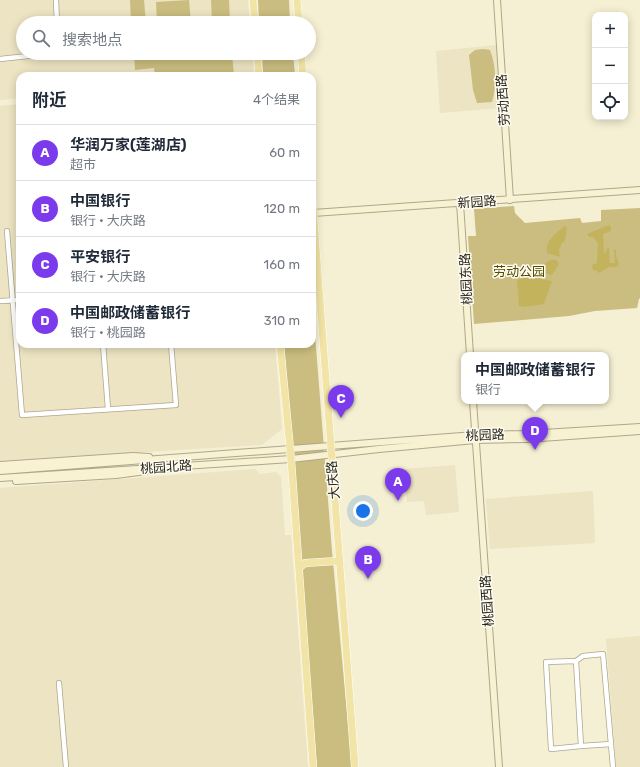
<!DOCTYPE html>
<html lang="zh">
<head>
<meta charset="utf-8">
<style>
	:root { --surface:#fff; --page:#f2f2f3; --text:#1f2937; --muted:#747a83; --line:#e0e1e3; --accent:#7c3aed }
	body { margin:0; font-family:Rubik,"Noto Sans SC",sans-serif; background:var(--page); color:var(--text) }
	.controls { position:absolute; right:12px; top:12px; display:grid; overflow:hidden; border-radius:8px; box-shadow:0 2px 10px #0003 }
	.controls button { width:36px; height:36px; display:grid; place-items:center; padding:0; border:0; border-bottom:1px solid var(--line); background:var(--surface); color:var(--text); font:20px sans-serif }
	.you { position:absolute; left:363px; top:511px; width:14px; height:14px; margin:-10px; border:3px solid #fff; border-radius:50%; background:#1a73e8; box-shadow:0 0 0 6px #1a73e833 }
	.badge { display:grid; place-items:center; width:26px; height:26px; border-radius:50%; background:var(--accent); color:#fff; font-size:13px; font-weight:700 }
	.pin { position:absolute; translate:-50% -33px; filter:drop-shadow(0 1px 2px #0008) }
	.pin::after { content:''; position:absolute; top:21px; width:14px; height:12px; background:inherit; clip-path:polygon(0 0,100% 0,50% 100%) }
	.popup { position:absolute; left:461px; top:352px; width:148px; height:52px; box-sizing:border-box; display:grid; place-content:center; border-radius:8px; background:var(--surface); filter:drop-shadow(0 1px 3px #0005); font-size:13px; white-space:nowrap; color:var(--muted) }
	.popup b { font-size:15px; color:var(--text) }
	.popup::after { content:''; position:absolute; left:50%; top:100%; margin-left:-8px; border:8px solid transparent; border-top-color:var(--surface) }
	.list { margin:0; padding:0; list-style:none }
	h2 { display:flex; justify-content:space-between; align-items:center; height:52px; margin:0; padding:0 16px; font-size:17px }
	h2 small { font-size:13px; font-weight:400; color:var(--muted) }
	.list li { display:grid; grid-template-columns:26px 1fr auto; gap:12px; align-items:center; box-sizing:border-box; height:56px; padding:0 16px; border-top:1px solid var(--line) }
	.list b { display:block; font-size:15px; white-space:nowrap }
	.list p { margin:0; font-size:13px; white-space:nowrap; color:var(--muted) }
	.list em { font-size:13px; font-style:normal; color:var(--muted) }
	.icon { flex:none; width:22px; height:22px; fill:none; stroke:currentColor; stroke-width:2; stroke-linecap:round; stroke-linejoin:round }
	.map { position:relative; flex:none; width:640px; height:767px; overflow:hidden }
	.search { position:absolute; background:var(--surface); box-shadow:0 2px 10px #0003; left:16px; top:16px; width:300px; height:44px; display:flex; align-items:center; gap:10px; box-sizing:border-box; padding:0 14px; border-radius:22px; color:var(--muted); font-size:15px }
	.panel { position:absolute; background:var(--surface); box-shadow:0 2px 10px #0003; left:16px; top:72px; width:300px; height:276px; border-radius:12px }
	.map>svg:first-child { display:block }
	.built { fill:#ece4c2 }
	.green { fill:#cabd7f }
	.water { fill:#c4b35d }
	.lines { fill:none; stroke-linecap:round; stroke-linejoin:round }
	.street-casing { stroke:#ada78d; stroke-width:6 }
	.secondary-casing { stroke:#ada78d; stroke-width:8 }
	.primary-casing { stroke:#fff; stroke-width:8 }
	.street { stroke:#fff; stroke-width:4.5 }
	.secondary { stroke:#f8f2d2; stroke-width:6 }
	.primary { stroke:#f1e4a6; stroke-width:7 }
	.labels { text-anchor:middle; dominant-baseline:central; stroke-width:3; stroke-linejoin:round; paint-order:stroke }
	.street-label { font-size:13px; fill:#28261c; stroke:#fefcf1 }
	.park-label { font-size:13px; fill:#564a02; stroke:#fefcf1 }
</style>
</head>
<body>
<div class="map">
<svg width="640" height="767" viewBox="0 0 640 767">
	<rect width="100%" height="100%" fill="#f5efd3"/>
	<path class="built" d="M0,0H248L250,23H23V53H252L254,73L252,76H20V98L0,100Z
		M497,45L501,108L440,113L436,51Z
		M20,104V344H275L282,429L262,445L0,461V106Z
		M455,465L459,512L426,515L424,501L407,502L404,469Z
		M255,469L260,474L276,472L281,477L285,535H291L308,767H0V488Z
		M593,491L595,543L490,549L486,499Z
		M640,636V767H616L606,639Z"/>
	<path class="green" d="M130,0H144L146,23H131Z
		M189,0L191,23H157L156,2Z
		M211,0H229L230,23H212Z
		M258,0H289L290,23H259Z
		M483,49L490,50C496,65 497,86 492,102L477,103L473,90L469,55L475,50Z
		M134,53H232L234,76H155L154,68L135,70Z
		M262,53H293L295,76H263Z
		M514,206L515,213L525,223L580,218L582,223L601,221V210L640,208V298L639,299L637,308L595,311L569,316L474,324L468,236H476L474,209Z
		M312,296L332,551L352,767H317L284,344H312Z"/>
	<path class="water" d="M609,225L611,227V231L603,234L604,253H606L607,248H609L610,263H615L614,249L616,250V256L619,264L616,267H609L599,273L596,270H593L592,265L597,263L598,243L593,237H589L587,234Z
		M564,226L567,227L565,241L562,243L559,250L560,257L547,253C545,240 556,234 564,226Z
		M550,260H556L559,264L552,275L540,272L543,265Z
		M529,277L552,281L544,304L524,307L519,306L517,280Z"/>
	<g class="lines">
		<g class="street-casing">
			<path id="street" d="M56,0L57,23
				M0,59L56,53
				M7,231L22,415L176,405L171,344
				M0,301L20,300
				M103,344L108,409
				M576,661L581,746L551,749L546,662L576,661L583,656L603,654L613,767
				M59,683L66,767
				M581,746L611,744"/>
		</g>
		<g class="secondary-casing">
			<path id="secondary" d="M497,0L510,200
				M460,203L470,355
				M313,213L640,190
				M473,401L499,767
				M0,465L133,456L149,457
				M0,471L475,435L527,434L640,427
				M0,478L291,459L379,449L475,440L527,439L640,431
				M16,481L116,475L146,471"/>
		</g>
		<g class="primary-casing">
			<path id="primary" d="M253,0L255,23
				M297,0L299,23
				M257,53L259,76
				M301,53L303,76
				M312,194L355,767
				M280,344L291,459L313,767
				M299,568L305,563L337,561L340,564"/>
		</g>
		<use href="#street" class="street"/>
		<use href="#secondary" class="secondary"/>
		<use href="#primary" class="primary"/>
	</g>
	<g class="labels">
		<g class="street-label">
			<text transform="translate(503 100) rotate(-94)">劳动西路</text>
			<text transform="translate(477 202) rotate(-4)">新园路</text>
			<text transform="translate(466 279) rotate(-93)">桃园东路</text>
			<text transform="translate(485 435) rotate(-2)">桃园路</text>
			<text transform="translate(166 467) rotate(-4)">桃园北路</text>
			<text transform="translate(333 480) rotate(-95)">大庆路</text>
			<text transform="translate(487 601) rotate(-94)">桃园西路</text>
		</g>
		<g class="park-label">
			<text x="519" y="271">劳动公园</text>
		</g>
	</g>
</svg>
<div class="controls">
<button>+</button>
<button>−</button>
<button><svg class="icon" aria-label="locate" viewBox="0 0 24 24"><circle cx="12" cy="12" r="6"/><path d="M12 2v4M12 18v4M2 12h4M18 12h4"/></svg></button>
</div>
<div class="you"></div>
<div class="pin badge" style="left:398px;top:501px">A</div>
<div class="pin badge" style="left:368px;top:579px">B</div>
<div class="pin badge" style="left:341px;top:418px">C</div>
<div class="pin badge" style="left:535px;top:450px">D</div>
<div class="popup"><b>中国邮政储蓄银行</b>银行</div>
<div class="search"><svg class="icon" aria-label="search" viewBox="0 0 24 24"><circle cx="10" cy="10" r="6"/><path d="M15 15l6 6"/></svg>搜索地点</div>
<section class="panel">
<h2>附近<small>4个结果</small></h2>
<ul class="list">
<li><span class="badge">A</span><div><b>华润万家(莲湖店)</b><p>超市</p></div><em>60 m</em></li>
<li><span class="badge">B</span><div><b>中国银行</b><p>银行 · 大庆路</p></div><em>120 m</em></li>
<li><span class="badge">C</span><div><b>平安银行</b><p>银行 · 大庆路</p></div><em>160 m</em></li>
<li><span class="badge">D</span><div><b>中国邮政储蓄银行</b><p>银行 · 桃园路</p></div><em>310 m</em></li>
</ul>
</section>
</div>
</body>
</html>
